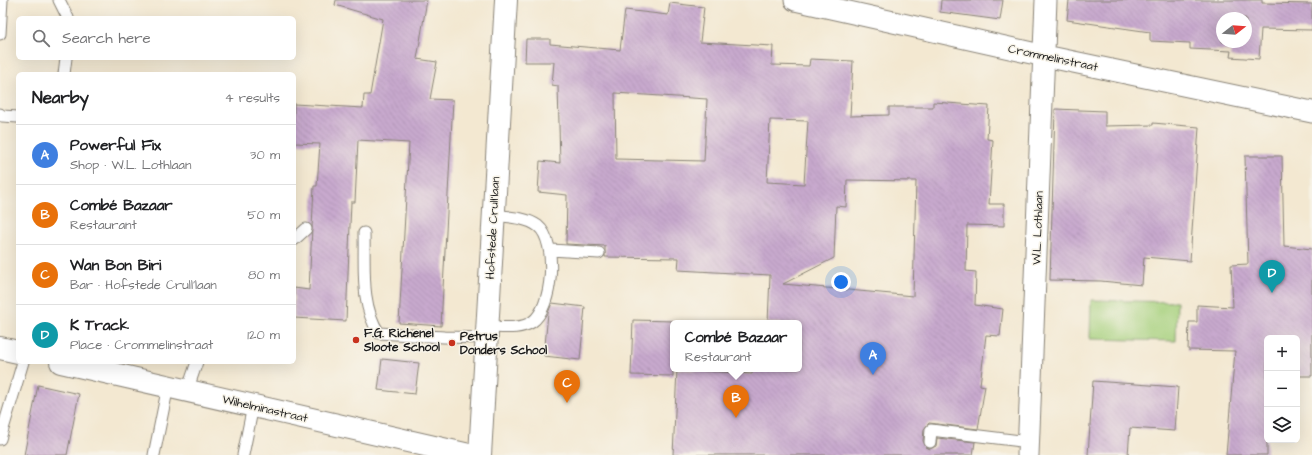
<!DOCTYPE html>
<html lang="en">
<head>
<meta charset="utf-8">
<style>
	:root { --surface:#fff; --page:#f6f6f6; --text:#202124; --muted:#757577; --line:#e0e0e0; --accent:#111827 }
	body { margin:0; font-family:"Architects Daughter",sans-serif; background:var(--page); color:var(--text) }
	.controls { position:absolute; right:12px; bottom:12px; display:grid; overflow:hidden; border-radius:6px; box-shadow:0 4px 16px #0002 }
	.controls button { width:36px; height:36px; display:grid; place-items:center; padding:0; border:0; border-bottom:1px solid var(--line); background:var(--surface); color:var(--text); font:20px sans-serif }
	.compass { position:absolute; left:1216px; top:12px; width:36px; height:36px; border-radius:50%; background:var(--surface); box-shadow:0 4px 16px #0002; rotate:73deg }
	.you { position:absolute; left:841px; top:282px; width:14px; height:14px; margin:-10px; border:3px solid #fff; border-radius:50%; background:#1a73e8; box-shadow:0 0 0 6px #1a73e833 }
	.badge { display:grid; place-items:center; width:26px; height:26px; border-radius:50%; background:var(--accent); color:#fff; font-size:13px; font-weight:700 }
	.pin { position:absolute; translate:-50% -33px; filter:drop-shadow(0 1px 2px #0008) }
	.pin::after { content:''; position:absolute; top:21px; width:14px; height:12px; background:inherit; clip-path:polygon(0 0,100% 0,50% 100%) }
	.popup { position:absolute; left:670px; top:320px; width:132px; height:52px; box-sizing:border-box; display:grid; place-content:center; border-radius:6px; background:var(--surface); filter:drop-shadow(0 1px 3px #0005); font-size:13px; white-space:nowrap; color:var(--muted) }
	.popup b { font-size:15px; color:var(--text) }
	.popup::after { content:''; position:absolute; left:50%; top:100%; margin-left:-8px; border:8px solid transparent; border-top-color:var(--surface) }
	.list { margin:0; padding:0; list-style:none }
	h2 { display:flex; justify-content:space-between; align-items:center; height:52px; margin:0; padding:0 16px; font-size:17px }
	h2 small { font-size:13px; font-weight:400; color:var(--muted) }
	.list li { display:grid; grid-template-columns:26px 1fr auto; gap:12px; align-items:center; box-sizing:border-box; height:60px; padding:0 16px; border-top:1px solid var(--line) }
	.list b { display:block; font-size:15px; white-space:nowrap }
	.list p { margin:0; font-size:13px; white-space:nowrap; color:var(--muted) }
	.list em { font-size:13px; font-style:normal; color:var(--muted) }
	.icon { flex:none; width:22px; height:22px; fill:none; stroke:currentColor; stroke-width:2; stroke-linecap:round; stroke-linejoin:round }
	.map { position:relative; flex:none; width:1312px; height:455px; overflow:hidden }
	.search { position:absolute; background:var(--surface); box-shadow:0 4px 16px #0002; left:16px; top:16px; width:280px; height:44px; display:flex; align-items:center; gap:10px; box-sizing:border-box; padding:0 14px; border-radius:6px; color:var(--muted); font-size:15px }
	.panel { position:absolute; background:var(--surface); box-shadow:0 4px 16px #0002; left:16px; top:72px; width:280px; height:292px; border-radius:6px }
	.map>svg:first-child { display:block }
	.grass { fill:#a5d07c; stroke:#60764c }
	.building { fill:url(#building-back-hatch); fill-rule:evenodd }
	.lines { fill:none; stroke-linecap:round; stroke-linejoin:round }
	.service-casing { stroke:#888276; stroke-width:13 }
	.minor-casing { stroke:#888276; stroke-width:23 }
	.tertiary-casing { stroke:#888276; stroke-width:24 }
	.service { stroke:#fff; stroke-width:11 }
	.minor { stroke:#fff; stroke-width:21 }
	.tertiary { stroke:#fff; stroke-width:22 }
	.poi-dot { fill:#c8321e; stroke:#f7f3e8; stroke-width:1.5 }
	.labels { text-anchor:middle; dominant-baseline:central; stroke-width:3; stroke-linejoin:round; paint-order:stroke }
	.street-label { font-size:12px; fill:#1c1c1c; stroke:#f7f3e8 }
	.poi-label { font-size:12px; font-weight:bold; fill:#1c1c1c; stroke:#f7f3e8; text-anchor:start }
</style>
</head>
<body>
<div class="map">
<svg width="1312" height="455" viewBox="0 0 1312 455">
	<defs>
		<pattern id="building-back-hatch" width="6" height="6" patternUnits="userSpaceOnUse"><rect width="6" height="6" fill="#c8a9ce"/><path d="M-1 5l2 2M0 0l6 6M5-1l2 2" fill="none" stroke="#ab91b0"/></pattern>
	</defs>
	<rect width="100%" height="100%" fill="#f7f3e8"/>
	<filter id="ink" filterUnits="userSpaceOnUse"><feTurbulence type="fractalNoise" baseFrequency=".025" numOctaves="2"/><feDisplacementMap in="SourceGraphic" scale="8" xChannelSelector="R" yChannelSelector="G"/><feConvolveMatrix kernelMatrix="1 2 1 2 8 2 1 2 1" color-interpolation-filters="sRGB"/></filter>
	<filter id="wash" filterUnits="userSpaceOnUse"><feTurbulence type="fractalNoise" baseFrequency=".012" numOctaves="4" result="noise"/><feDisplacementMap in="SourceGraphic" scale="16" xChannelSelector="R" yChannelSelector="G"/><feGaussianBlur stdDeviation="0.9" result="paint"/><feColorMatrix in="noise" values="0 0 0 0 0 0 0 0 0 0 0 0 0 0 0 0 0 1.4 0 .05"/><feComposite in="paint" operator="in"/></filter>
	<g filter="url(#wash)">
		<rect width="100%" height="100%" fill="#f3e8d1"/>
		<path class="grass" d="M1091,300L1177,302L1176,341L1090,339Z"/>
		<g id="blocks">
			<path class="building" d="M336,0H427L417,59L437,62L430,99L453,100L441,326L399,323L409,143L358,140L355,202H351L346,321L294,318V288L309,290L314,186H317L320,144L294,143V104L363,108L364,95H370L383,19L335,5Z
				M941,0H1003L1000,20L940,12Z
				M1069,0H1262V3L1312,4V30L1261,29L1259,59L1230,57L1231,51L1190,49V43L1150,41V32L1067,20ZM1222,18H1246V42H1222Z
				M670,3L704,7L700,42L773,46L772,65L809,66L810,59L853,61L850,116L889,115V107H933V102L989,106L987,139L993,140L989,204H1004V226L967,225L966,271L976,272L975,305L1003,309L1000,336L986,335L980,385L985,386L978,429L929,423L924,429L923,441L926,447L930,449L936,446L937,438L975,442L973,455H673L677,369L752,374L753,369H799V323H768L770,275L678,270L679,258L605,257V246L566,244L567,195L538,192L540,161L560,163L558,86L552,85L554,62H525L526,39H550V44L620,50L625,10L668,15ZM615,93L707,99L704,161L616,159ZM770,120L808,121L804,184L767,182ZM847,180L916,181L913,296L783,284L834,258L836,206L846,207Z
				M1055,109L1105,111V126L1153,125V123L1199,127L1190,261L1144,257L1142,285L1101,281L1050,280Z
				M1245,156H1282L1284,246L1312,249V376H1297V338H1267V455H1226L1235,351L1188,350L1189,322H1197V305L1233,307L1231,265L1248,264Z
				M552,303L585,307L580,360L544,356L548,313Z
				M633,320L673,321V376L631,375Z
				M382,359L419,363L415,394L378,390Z
				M1093,381L1178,387L1175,431L1130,428L1128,455H1088Z
				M38,385L79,394L67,455H24Z"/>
		</g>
	</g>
	<g filter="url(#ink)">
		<use href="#blocks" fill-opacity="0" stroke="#888276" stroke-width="1"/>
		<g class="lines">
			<g class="service-casing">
				<path id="service" d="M59,0L68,18
					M0,34L2,0
					M64,74L66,58
					M0,114L2,116L18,117
					M364,233C365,266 360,305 379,333L444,337L487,338
					M294,240L306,229
					M551,250L599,253
					M487,327C502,327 520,330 532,322C553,308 558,242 538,226C526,217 507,217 493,215
					M187,391L197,362
					M0,439L23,362
					M930,442L931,430L1029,442
					M154,455L168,386
					M243,455L253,406"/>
			</g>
			<g class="minor-casing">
				<path id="minor" d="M795,0L1045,56L1312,112
					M1028,455L1046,0"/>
			</g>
			<g class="tertiary-casing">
				<path id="tertiary" d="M0,348L18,352
					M61,362L469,455
					M480,455L506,0"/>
			</g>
			<use href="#service" class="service"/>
			<use href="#minor" class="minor"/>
			<use href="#tertiary" class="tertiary"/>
		</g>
	</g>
	<g class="poi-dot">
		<circle cx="356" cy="340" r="4"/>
		<circle cx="452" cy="343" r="4"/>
	</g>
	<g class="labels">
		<g class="street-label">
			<text transform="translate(1053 58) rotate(12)">Crommelinstraat</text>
			<text transform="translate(493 228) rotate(-87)">Hofstede Crull'laan</text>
			<text transform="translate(1038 228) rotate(-88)">W.L. Lothlaan</text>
			<text transform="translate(265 409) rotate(13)">Wilhelminastraat</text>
		</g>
		<g class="poi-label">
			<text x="364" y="333">F.G. Richenel<tspan x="364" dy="14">Sloote School</tspan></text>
			<text x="460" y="336">Petrus<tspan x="460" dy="14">Donders School</tspan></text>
		</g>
	</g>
</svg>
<div class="controls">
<button>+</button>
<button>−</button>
<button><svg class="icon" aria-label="layers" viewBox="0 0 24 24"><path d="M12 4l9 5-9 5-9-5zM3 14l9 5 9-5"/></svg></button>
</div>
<svg class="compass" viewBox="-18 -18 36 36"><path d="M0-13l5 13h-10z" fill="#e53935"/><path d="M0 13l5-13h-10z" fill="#757577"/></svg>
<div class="you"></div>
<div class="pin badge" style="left:873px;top:375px;background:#3f7fe0">A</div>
<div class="pin badge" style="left:736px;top:418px;background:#e8710a">B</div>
<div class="popup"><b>Combé Bazaar</b>Restaurant</div>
<div class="pin badge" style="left:567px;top:403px;background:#e8710a">C</div>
<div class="pin badge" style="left:1272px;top:293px;background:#0f9aa8">D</div>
<div class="search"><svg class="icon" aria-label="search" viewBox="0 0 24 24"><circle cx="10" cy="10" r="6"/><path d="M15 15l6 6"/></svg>Search here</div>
<section class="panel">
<h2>Nearby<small>4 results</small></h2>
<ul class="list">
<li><span class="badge" style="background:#3f7fe0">A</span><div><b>Powerful Fix</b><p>Shop · W.L. Lothlaan</p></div><em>30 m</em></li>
<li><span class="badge" style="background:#e8710a">B</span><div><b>Combé Bazaar</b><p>Restaurant</p></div><em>50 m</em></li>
<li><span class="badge" style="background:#e8710a">C</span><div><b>Wan Bon Biri</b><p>Bar · Hofstede Crull'laan</p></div><em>80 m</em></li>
<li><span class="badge" style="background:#0f9aa8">D</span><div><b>K Track</b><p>Place · Crommelinstraat</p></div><em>120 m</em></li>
</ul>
</section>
</div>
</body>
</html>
